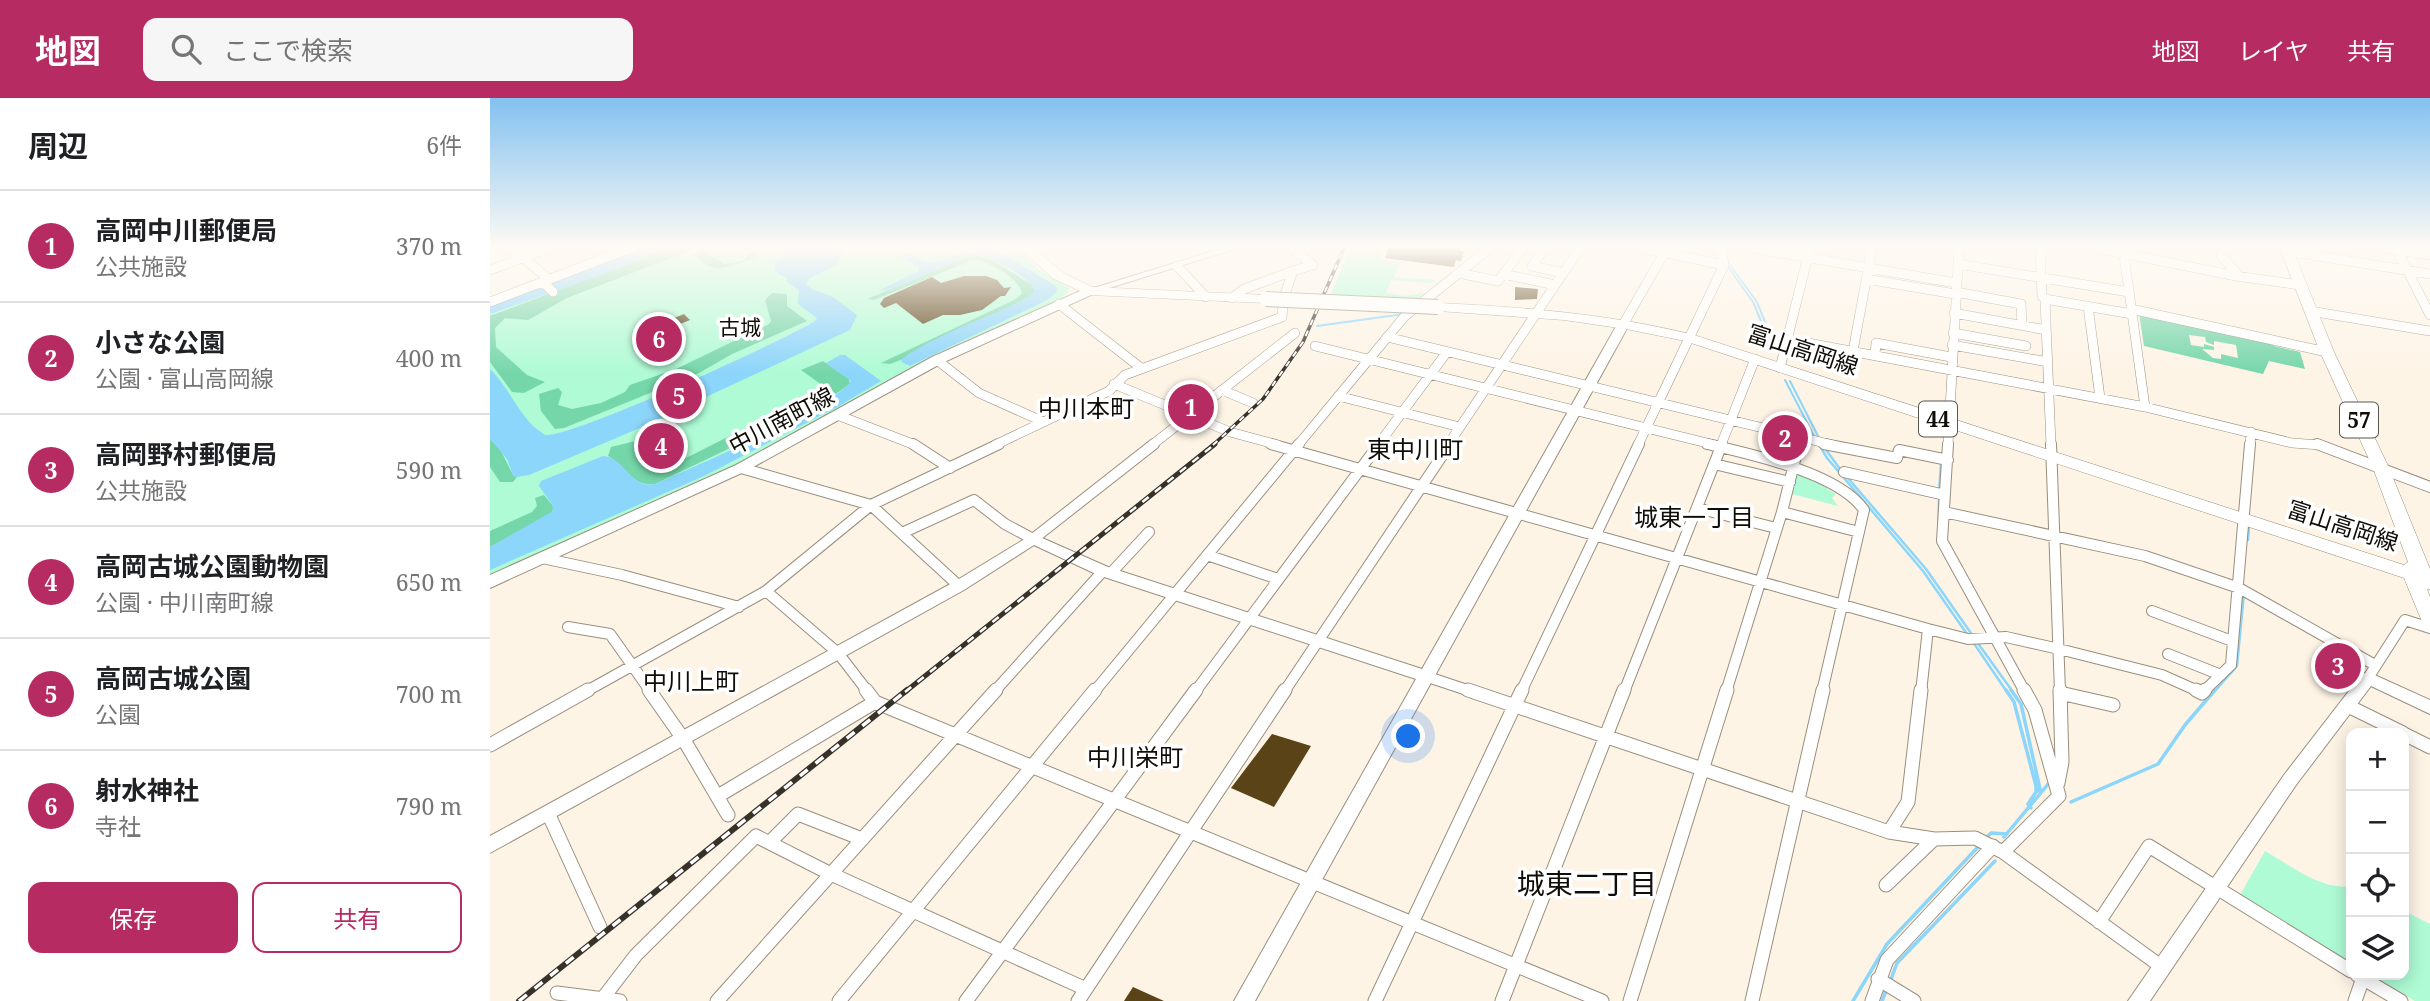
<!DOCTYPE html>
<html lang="ja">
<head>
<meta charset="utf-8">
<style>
	:root { --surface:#fff; --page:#f6f6f6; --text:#202124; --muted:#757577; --line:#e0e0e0; --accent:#b72b63 }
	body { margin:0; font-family:"Noto Serif","Noto Sans JP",serif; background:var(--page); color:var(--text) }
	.controls { position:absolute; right:21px; bottom:21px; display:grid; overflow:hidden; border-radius:14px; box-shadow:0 4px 18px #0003 }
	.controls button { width:63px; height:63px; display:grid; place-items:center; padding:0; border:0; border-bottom:2px solid var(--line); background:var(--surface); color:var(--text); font:35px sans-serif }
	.you { position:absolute; left:919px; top:639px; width:24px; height:24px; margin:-18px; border:5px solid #fff; border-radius:50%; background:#1a73e8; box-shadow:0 0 0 10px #1a73e833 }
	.badge { display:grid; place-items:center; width:46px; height:46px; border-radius:50%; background:var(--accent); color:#fff; font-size:23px; font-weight:700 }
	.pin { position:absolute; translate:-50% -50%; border:4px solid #fff; box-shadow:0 2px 7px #0006 }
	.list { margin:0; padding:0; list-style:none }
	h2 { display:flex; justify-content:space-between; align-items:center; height:91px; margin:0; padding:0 28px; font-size:30px }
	h2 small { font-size:23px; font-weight:400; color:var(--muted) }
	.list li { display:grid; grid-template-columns:46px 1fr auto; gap:21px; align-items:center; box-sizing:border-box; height:112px; padding:0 28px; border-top:2px solid var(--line) }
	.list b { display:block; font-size:26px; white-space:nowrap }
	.list p { margin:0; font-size:23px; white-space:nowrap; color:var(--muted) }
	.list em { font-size:23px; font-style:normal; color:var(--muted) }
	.actions { display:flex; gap:14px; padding:21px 28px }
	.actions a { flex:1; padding:16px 0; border:2px solid var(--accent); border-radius:14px; text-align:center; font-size:24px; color:var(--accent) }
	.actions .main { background:var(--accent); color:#fff }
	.icon { flex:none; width:38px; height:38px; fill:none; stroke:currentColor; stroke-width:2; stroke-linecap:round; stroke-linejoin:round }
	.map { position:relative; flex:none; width:1940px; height:903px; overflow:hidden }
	header { display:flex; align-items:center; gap:42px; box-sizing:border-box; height:98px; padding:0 35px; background:var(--accent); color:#fff }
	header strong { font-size:33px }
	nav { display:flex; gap:38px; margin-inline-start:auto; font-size:24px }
	.search { width:490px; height:63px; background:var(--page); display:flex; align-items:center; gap:18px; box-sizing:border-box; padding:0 24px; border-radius:14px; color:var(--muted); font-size:26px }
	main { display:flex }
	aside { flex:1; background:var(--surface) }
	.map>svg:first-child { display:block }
	.green { fill:#aefbd5 }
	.forest { fill:#75d6aa; fill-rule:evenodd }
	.water { fill:#8cd5fb }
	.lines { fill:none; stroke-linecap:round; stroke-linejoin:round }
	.stream-far2 { stroke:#8cd5fb; stroke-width:2 }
	.stream-far1 { stroke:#8cd5fb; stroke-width:2.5 }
	.stream { stroke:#8cd5fb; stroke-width:3.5 }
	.building { fill:#5a4317 }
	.minor-far2-casing { stroke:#998f7e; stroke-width:10 }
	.minor-far1-casing { stroke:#998f7e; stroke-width:12 }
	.minor-casing { stroke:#998f7e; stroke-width:15 }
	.tertiary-casing { stroke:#998f7e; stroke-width:2 }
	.secondary-casing { stroke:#998f7e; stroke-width:2 }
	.primary-casing { stroke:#998f7e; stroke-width:1 }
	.minor-far2 { stroke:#fff; stroke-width:9 }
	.minor-far1 { stroke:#fff; stroke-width:10 }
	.minor { stroke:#fff; stroke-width:13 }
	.tertiary { fill:#fff; fill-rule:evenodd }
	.secondary { fill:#fff; fill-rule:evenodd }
	.primary { fill:#fff; fill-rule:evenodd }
	.rail-far2-casing { stroke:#36322a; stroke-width:3.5 }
	.rail-far1-casing { stroke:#36322a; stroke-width:5 }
	.rail-casing { stroke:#36322a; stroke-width:6 }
	.rail-far2 { stroke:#fff; stroke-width:2; stroke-dasharray:6; stroke-linecap:butt }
	.rail-far1 { stroke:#fff; stroke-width:2.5; stroke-dasharray:8; stroke-linecap:butt }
	.rail { stroke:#fff; stroke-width:3.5; stroke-dasharray:10; stroke-linecap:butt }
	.primary-bridge-casing { stroke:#998f7e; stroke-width:16; stroke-linecap:butt }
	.primary-bridge { stroke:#fff; stroke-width:14 }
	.labels { text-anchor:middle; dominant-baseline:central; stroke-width:7; stroke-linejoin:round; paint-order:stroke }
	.far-neighbourhood-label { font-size:21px; fill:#100c06; stroke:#fff }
	.shield { fill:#fff; stroke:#585551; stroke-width:2 }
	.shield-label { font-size:21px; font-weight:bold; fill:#100c06 }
	.street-label { font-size:23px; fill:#100c06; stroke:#fff }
	.neighbourhood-label { font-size:24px; fill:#100c06; stroke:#fff }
	.near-neighbourhood-label { font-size:28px; fill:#100c06; stroke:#fff }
</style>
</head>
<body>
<header>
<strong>地図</strong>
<div class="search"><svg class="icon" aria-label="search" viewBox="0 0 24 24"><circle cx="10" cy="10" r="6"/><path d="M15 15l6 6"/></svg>ここで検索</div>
<nav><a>地図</a><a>レイヤ</a><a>共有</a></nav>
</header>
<main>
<aside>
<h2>周辺<small>6件</small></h2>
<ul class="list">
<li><span class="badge">1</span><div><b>高岡中川郵便局</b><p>公共施設</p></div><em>370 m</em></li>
<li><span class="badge">2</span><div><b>小さな公園</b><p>公園 · 富山高岡線</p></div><em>400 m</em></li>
<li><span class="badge">3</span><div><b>高岡野村郵便局</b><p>公共施設</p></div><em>590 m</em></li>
<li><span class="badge">4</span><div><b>高岡古城公園動物園</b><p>公園 · 中川南町線</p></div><em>650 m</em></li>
<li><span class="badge">5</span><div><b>高岡古城公園</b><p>公園</p></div><em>700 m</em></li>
<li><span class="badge">6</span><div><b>射水神社</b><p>寺社</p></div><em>790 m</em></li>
</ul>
<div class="actions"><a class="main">保存</a><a>共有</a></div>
</aside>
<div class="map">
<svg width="1940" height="903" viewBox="0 0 1940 903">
	<rect width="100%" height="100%" fill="#fdf4e6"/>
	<path class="green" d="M145,150H528L548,171L579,190L578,195L569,201L449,258L249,366L0,479V205Z
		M860,150H894L889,162L910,164L904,179L946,182L942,185L901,182L896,195L915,198L934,195L926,202L840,199Z
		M1308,369L1339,382L1337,391L1346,396L1342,400L1348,408L1302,396Z
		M1775,753C1800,767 1832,793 1861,788V865L1750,797Z
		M1914,813L1940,826V903H1925L1881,877H1914Z"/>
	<path class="forest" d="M180,150H207L77,200L38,222L15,220L5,230L6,249L37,277L55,284L34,295L22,294L0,264V218Z
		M213,150H221L217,156L235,166L253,163L263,154L259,150L268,154C264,161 258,163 250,165C227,172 224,174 204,157Z
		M484,156L504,163L542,187L545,193L543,197L411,262L400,266L391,265L524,202L532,196C531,181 497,162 483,162L384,202L377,201Z
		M282,195L297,196V208L317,223L242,256L209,275L74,330L65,331L51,313L49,296L68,290L72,294L68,307L82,311L111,305L135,294L140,287L186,271L279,226L281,223L275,202Z
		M1649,215L1783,243L1784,248L1810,254L1815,271L1779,263L1773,276L1654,248ZM1699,237L1715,239L1716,244L1724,247V243L1746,247L1748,260L1731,256V261L1723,260L1712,251L1724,252V249L1714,246V249L1701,247Z
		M333,263L359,281L360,286L330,307L165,386C143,389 135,368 118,358L121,349L150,342L176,367L184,366L325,295L332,287L311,272Z
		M0,341L10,351L23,377L27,379L23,384H10L0,369Z
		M54,397L64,409L61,416L0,449V433L42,414L47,408L45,400Z"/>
	<path class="water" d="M145,150H177L128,171L0,216V205Z
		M294,150H354L347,167L320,180L316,186L322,191L343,199L367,217L360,232L145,332L39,377L27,379L23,377L17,361L0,341V271C22,293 30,322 55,337C79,341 295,242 325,223L327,220L308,206L309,192L297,184V179L290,177L285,171V165L295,155Z
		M480,150H503L566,188L567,194L557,202L420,268L411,264C419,248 514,212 536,201L544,194V189C530,175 504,159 484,156L401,191L388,193L429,173V169L411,159L413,156C423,154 426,160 435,163C449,167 467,156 480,150Z
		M350,257H355L391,283L349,308L214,378L0,472V449L63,413L62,406L49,388L51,383L113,358C135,359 140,391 165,386C197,372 349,306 361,283L336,265Z"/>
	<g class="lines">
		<path class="stream-far2" d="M1237,163L1267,204L1286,251
			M1236,166L1263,204L1283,252
			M929,202L965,173
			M827,228L914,216
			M1295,282L1325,340
			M1300,283L1329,340"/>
		<path class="stream-far1" d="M1330,348L1337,360L1433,473L1477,536
			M1334,349L1350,371
			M1357,379L1436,471L1483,538
			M1449,394L1451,365
			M1758,442L1759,430
			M1448,445L1449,400
			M1483,544L1517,594
			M1487,544L1523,594
			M1724,594L1747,568L1754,495"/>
		<path class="stream" d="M1516,592L1524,604L1546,688V694L1538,706L1541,710
			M1521,592L1531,606L1550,691L1546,694
			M1581,704L1668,666L1695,627L1725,592
			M1514,739L1559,685
			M1495,741L1501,735L1517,736
			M1400,884L1407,865L1505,763
			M1363,903L1397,846L1488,749
			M1392,903L1396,893"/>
	</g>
	<path class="building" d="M899,150H971L970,153H974L971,163L966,162L964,169L895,160Z
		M474,178H496L507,182L514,190L521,189L515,198H511L492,212L470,217H453L433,226L406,205L394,210L390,206L394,200L442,179L451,185Z
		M1025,189L1048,191L1047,201L1025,202Z
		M194,216L200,222L166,236L159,230Z
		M782,636L821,648L784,709L741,690Z
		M643,889L674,903H634Z"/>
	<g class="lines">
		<g class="minor-far2-casing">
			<path id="minor-far2" d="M21,150L59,181
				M1055,150L1042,168L1073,175
				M1152,150L1234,167
				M1263,150L1466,185
				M1550,150L1552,198L1555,201
				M1606,150L1746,178L1810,187
				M1633,150L1655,309
				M1894,150L1940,157
				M1906,150L1940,217
				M1797,153L1940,176
				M1731,157L1750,179
				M1468,166L1639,194
				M687,168L716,199
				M0,172L59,150
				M968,175L1008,183L1033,150
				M1013,176L1065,187
				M1376,181L1465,196
				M53,184L63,194
				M1466,194L1531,206L1532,227
				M795,196L803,173L823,167L802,150
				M742,200L754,191L803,173
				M0,204L141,150
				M569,206L651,270
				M1598,208L1610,300
				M1641,211L1837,254
				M1820,213L1940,233
				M1464,215L1556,232
				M1134,225L1177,150
				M1463,235L1536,248
				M897,239L1343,347
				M1297,241L1655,309L1802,345L1831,347
				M1462,247L1558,264
				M825,248L1225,347
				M1363,253L1382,150
				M1385,257L1386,245L1461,259
				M447,262L489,295L554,324
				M1290,270L1320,150
				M624,286L740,334L788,347
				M732,292L763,305
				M848,298L970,329
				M350,318L425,347
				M505,347L619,293L635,277L792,219L793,208
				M662,347L805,235
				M808,347L914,219L1000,150
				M888,347L957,254
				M958,347L1090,150
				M1148,347L1234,167L1232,155L1226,150
				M1231,347L1265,261
				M1308,347L1310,341
				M1458,347L1469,150
				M1561,347L1555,201L1642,216
				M1760,347L1761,334"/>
		</g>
		<g class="minor-far1-casing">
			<path id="minor-far1" d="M423,346L460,370
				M781,346L1438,531L1478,541L1516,539L1569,551L1672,577L1710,594
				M1217,346C1260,356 1349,375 1374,412L1332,594
				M1334,346L1407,360L1409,352L1458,362
				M1458,346L1452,443L1535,594
				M1561,346L1570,594
				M1827,346L1940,389
				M1224,366L1300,384
				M251,370L381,407L469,488
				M1354,374L1455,397
				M1207,410L1286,430
				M1292,414L1369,434
				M1454,414L1655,458L1749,490L1885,567
				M412,435L484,402L515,426L543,441L664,346
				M717,457L788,481
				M52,460L132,477L249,509
				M621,475L659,434
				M276,493L348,555L378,594
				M1662,513L1742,543
				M78,529L120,536L161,594
				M1678,556L1731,577
				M935,578L983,594
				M1878,580L1915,522L1940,530
				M95,594L276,493L381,407L509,346
				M504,594L613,473
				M604,594L809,346
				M705,594L889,346
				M794,594L960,346
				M1031,594L1149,346
				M1134,594L1232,346
				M1236,594L1292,414L1309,346
				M1431,594L1438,531
				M1713,594L1741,567L1760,346"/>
		</g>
		<g class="minor-casing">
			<path id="minor" d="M159,592L194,642L238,717
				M376,592L385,604L1112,903
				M978,592L1399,734L1444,741L1485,740L1513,754L1672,869
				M1706,592L1712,595L1715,592
				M1570,595L1623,607
				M1858,608L1913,635
				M1914,636L1940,649
				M0,647L98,592
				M1568,685L1572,664L1570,592
				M228,698L385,604
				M58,715L110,829
				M1399,734L1418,704L1431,592
				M280,744L308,716L372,741
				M1513,754L1569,698L1545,612L1534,592
				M1396,787L1444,741
				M1609,824L1659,748L1861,873
				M1867,877L1911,903
				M1388,881L1424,903
				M67,895L130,903
				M113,900L146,857L266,738L341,776L596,891
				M227,903L506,592
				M349,903L605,592
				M476,903L706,592
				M588,903L795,592
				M885,903L1032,592
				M1012,903L1134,592
				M1140,903L1237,592
				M1262,903L1333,592
				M1382,903L1397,862L1503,748
				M1865,903L1873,880"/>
		</g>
		<g class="tertiary-casing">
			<path id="tertiary" d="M733,150H748L603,195L599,196L594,193Z
				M1134,222L1140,225L765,903H744L926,581L608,477L544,447L474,492L0,755V738L464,484L543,436L618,469L932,571L1128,225Z
				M1878,574L1940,602V616L1881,588L1806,687L1660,903H1638L1794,677L1872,576Z"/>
		</g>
		<g class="secondary-casing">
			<path id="secondary" d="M599,189L605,193L603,196L452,265L256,373L0,490V477L246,367L442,259Z"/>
		</g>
		<g class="primary-casing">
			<path id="primary" d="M529,150H543L574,175L602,189L776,197L783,201L776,205L599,197L564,181Z
				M1790,150H1802L1844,254L1899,370L1940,471V491H1937L1940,499V528L1933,526L1931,521L1914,480L1195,243L1136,231L1074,222L948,213L941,209L948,205C1034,209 1120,216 1204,237L1914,467L1918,464L1883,370L1830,254Z"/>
		</g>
		<use href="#minor-far2" class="minor-far2"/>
		<use href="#minor-far1" class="minor-far1"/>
		<use href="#minor" class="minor"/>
		<use href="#tertiary" class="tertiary"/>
		<use href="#secondary" class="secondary"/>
		<use href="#primary" class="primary"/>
		<g class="rail-far2-casing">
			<path id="rail-far2" d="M723,347L773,301L813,244L854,150"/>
		</g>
		<g class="rail-far1-casing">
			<path id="rail-far1" d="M415,594L725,346"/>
		</g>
		<g class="rail-casing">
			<path id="rail" d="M29,903L417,592"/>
		</g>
		<use href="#rail-far2" class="rail-far2"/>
		<use href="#rail-far1" class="rail-far1"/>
		<use href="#rail" class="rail"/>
		<g class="primary-bridge-casing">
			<path id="primary-bridge" d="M776,201L948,209"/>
		</g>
		<use href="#primary-bridge" class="primary-bridge"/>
	</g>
	<linearGradient id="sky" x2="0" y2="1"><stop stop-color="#83c1f0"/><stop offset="0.54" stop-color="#fefaf4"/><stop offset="1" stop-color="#fefaf4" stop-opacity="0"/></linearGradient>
	<rect width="1940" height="276" fill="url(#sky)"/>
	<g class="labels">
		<g class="far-neighbourhood-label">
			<text x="250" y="229">古城</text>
		</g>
		<g class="shield">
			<rect x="1429" y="303.5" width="38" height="35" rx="5"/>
			<rect x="1850" y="304.5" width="38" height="35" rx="5"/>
		</g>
		<g class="shield-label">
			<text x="1448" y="321">44</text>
			<text x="1869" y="322">57</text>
		</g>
		<g class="street-label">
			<text transform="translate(1313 251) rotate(18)">富山高岡線</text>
			<text transform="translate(291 322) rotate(-28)">中川南町線</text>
			<text transform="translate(1853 427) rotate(18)">富山高岡線</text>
		</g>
		<g class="neighbourhood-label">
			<text x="596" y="309">中川本町</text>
			<text x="925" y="350">東中川町</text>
			<text x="1204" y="418">城東一丁目</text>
			<text x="201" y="582">中川上町</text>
			<text x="645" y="658">中川栄町</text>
		</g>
		<g class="near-neighbourhood-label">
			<text x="1097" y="785">城東二丁目</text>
		</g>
	</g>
</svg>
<div class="controls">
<button>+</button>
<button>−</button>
<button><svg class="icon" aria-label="locate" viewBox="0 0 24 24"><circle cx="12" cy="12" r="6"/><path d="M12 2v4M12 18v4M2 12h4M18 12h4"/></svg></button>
<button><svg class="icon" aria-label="layers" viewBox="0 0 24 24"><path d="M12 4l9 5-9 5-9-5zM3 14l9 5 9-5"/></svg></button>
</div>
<div class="you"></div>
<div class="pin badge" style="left:701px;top:309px">1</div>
<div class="pin badge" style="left:1295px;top:340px">2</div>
<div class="pin badge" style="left:1848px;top:568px">3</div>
<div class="pin badge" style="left:171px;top:348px">4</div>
<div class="pin badge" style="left:189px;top:298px">5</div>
<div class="pin badge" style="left:169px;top:241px">6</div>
</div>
</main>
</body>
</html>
